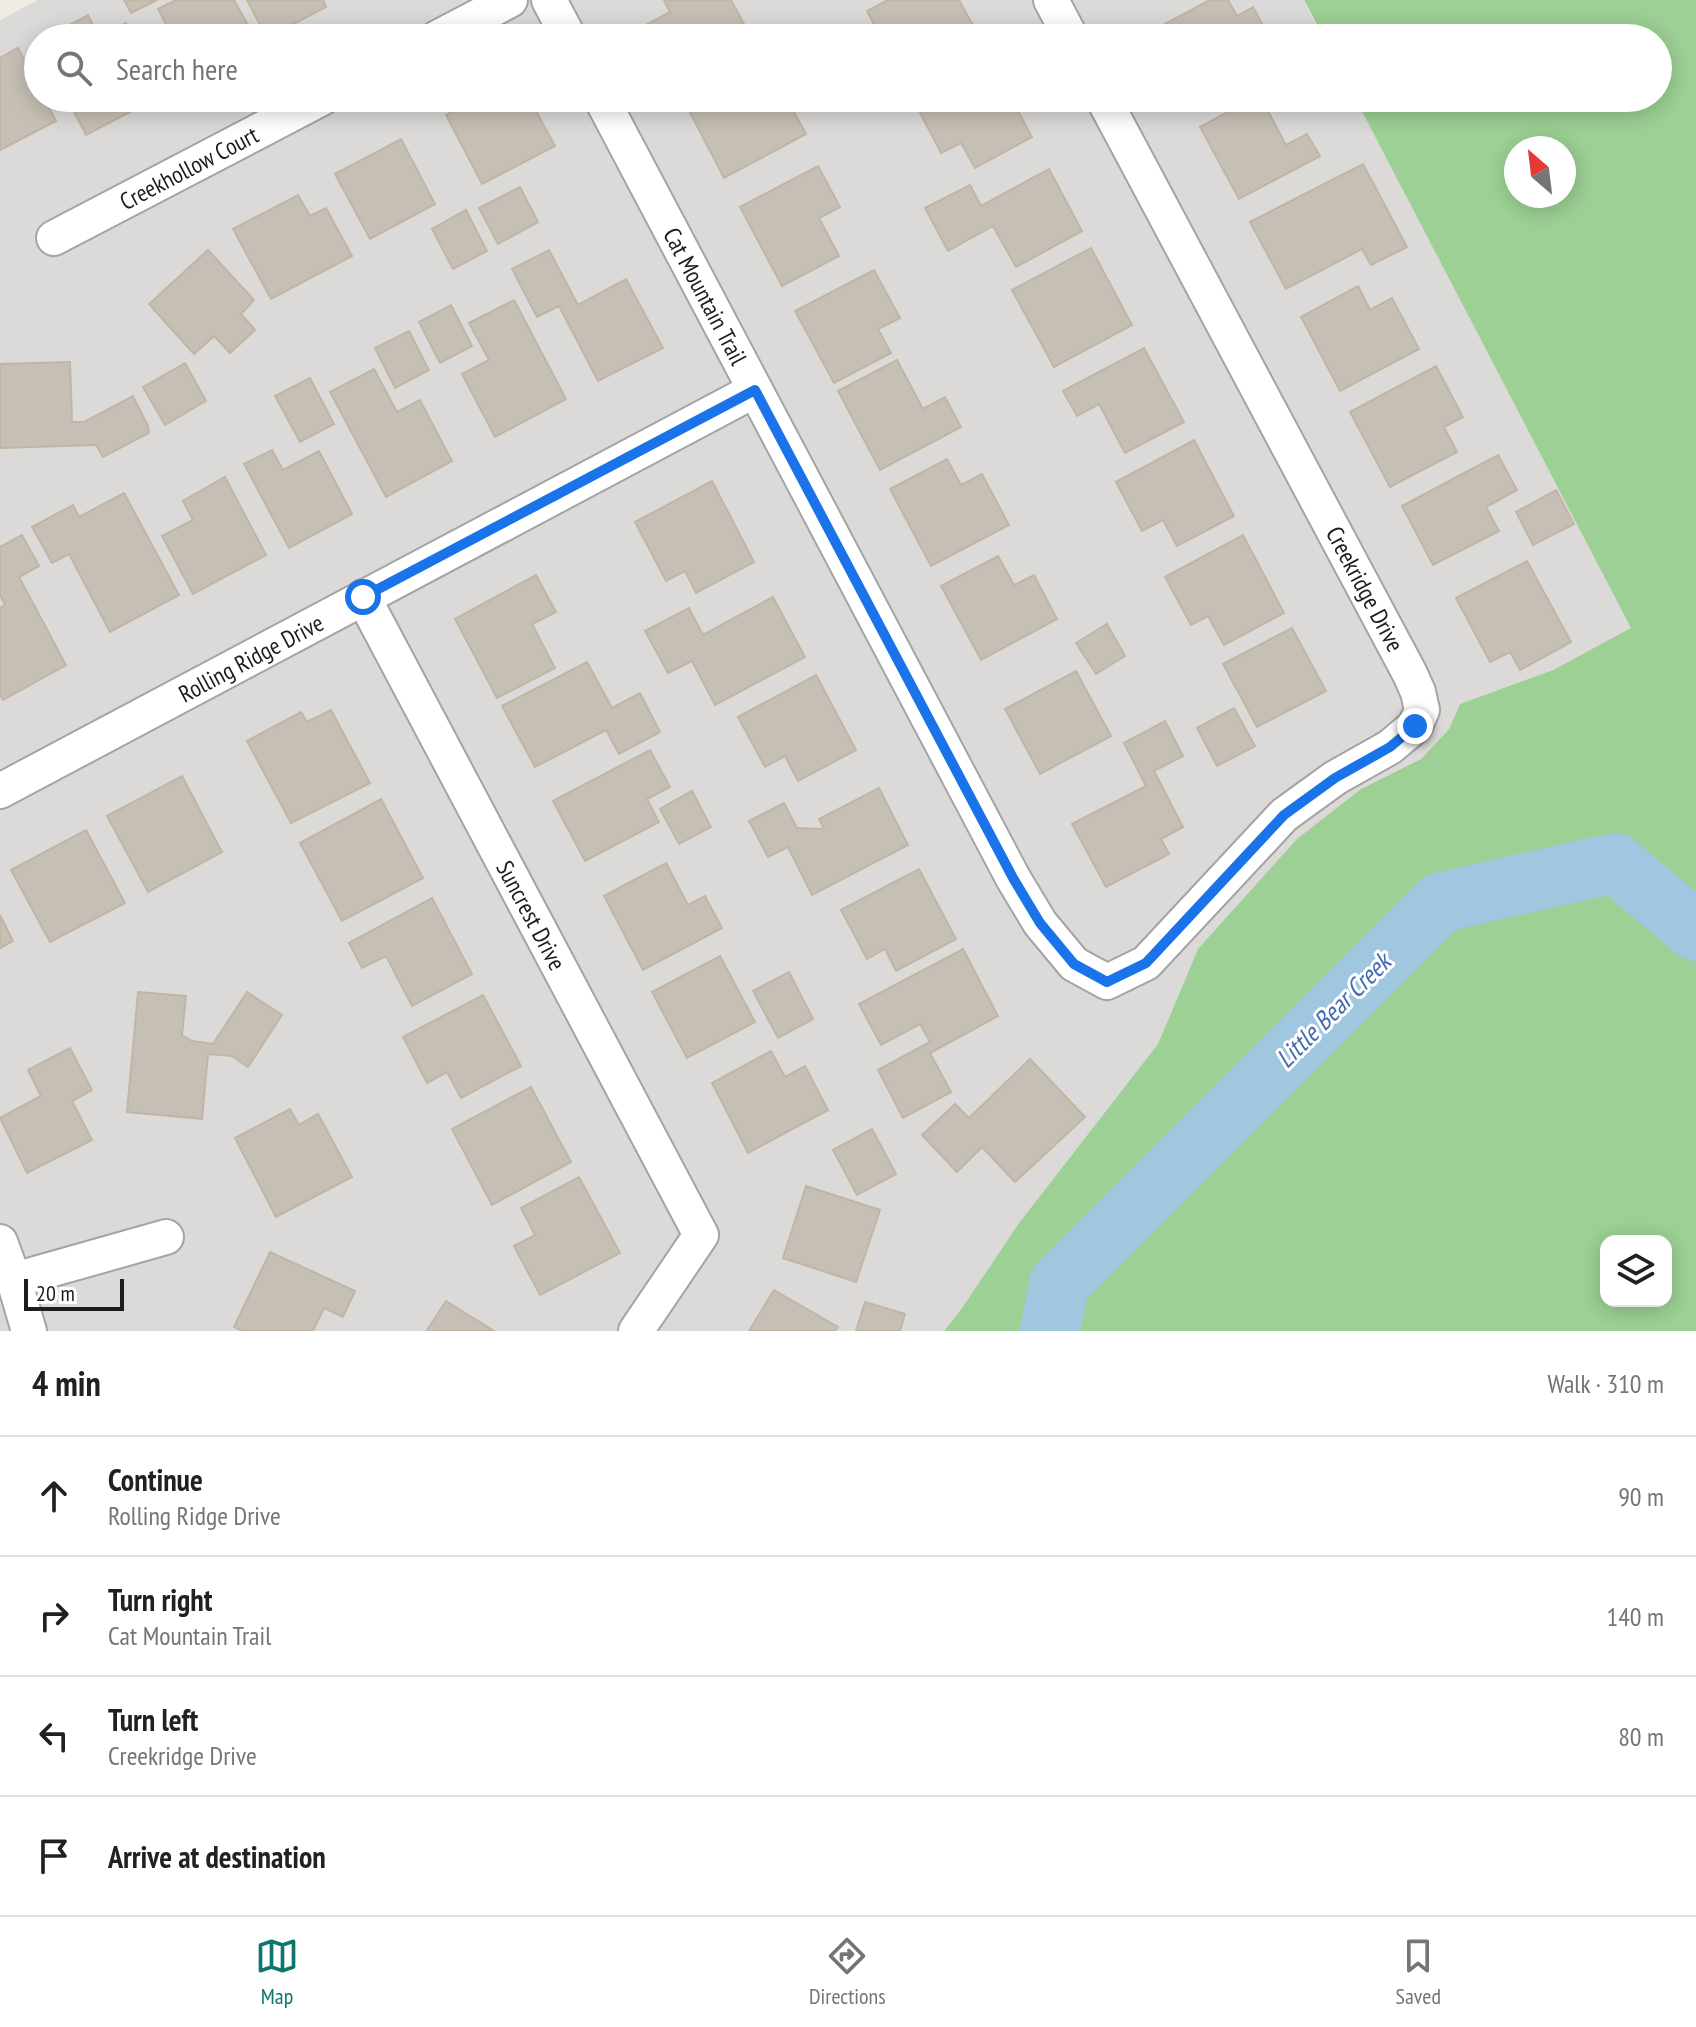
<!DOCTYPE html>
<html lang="en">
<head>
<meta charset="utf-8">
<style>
	:root { --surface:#fff; --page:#f2f2f2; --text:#202124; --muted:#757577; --line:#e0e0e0; --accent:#0f766e }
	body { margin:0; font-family:"PT Sans Narrow",sans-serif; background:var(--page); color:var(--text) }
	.controls { position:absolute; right:24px; bottom:24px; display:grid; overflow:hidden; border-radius:16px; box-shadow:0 4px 20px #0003 }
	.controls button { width:72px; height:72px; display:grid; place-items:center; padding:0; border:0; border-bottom:2px solid var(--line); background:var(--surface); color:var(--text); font:40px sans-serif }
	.compass { position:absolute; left:1504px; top:136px; width:72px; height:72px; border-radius:50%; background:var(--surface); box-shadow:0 4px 20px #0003; rotate:332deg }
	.scale { position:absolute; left:24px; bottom:20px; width:100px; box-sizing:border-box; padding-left:8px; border:4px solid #1d1d1d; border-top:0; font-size:22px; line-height:28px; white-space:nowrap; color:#1d1d1d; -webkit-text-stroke:6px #fff; paint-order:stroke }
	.stop { position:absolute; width:24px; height:24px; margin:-18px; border:6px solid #1a73e8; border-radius:50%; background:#fff }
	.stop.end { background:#1a73e8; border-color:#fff; box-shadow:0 2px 8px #0008 }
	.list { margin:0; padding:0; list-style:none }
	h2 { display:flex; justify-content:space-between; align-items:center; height:104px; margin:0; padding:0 32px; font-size:34px }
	h2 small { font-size:26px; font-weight:400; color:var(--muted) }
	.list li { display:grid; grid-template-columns:52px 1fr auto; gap:24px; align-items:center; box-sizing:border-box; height:120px; padding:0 32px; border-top:2px solid var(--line) }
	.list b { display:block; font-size:30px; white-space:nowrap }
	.list p { margin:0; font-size:26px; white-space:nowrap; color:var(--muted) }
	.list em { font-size:26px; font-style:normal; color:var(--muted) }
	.icon { flex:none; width:44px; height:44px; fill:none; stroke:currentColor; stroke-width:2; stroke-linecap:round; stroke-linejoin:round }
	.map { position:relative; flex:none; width:1696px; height:1331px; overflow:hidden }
	.search { position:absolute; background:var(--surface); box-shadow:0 4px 20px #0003; left:24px; right:24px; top:24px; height:88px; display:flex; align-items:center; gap:20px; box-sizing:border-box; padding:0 28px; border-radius:44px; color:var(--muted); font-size:30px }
	.sheet { height:584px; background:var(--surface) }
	nav { display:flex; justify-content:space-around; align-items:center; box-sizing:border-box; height:112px; border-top:2px solid var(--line); background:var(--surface); font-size:22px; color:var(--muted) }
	nav a { display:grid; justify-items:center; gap:4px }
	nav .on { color:var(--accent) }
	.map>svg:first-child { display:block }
	.residential { fill:#dbdad9 }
	.forest { fill:#9cd094; fill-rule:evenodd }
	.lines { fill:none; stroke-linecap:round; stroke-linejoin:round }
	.river { stroke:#9fc7df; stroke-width:60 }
	.building { fill:#c6bfb5; stroke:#c1b5a3; stroke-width:2 }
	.minor-casing { stroke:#a4a4a4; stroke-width:38 }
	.minor { stroke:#fff; stroke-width:34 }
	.route { stroke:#1a73e8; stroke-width:10 }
	.labels { text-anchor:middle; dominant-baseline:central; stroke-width:6; stroke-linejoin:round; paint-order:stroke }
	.street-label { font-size:24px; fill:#1d1d1d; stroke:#fff }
	.water-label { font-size:26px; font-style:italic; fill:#446ab1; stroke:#fff }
</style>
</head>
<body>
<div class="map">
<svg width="1696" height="1331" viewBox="0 0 1696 1331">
	<rect width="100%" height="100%" fill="#efece2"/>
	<path class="residential" d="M38,0H1303L1323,38H38V98H1355L1632,628L1553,670L1460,704L1449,729L1421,759L1361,789L1198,949L1158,1044L1019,1223L962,1308L944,1331H0V20Z"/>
	<path class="forest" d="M1304,0H1696V1331H944L962,1308L1019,1223L1158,1044L1198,949L1297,839L1361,789L1421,759L1449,729L1460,704L1553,670L1631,628L1355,98H1658V38H1324ZM1516,148H1564V196H1516ZM1606,1241H1666V1301H1606Z"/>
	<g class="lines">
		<path class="river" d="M1050,1331L1059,1284L1441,902L1615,863L1696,931"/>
	</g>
	<path class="building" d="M124,0H157L131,13Z
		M176,0H234L255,38H173L158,9Z
		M247,0H323L326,7L267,38Z
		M664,0H731L744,24L722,35L724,38H650L644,26L670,12Z
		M888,0H959L980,38H881L867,11Z
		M1210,0H1228L1237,16L1253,7L1270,38H1153L1150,32Z
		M88,15L99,37L126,23L134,38H45Z
		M18,48L38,87V98H44L56,121L0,150V58Z
		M67,98H157L86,135Z
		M478,98H529L555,146L482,184L446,115Z
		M684,98H756L763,112L787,99L806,134L724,178L683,99Z
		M919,98H1011L1032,137L975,168L961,143L941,153L914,101Z
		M1254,98H1261L1286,145L1307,134L1320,156L1239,199L1200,127Z
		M401,139L435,204L370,239L335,174Z
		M1363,164L1407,247L1371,265L1362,249L1286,289L1250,222Z
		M818,166L840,207L819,218L839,256L782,286L740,207Z
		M1049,169L1082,231L1016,267L993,226L948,251L925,208L970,185L981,206Z
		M520,187L538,222L498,244L479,208Z
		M298,195L310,216L326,208L352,256L271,299L233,229Z
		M466,210L487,251L453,269L432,229Z
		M1091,248L1132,325L1054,367L1012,290Z
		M208,250L254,300L241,314L255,330L230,353L214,336L194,354L149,304Z
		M549,250L578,305L626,279L663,348L598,381L559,306L537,317L512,269Z
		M874,270L900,318L878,329L891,353L834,383L795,311Z
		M1358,286L1370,310L1392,298L1419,349L1340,391L1301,317Z
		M514,300L566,399L495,437L462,374L489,360L469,323Z
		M451,305L472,346L440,363L419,322Z
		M409,331L429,370L395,388L375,348Z
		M1144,348L1184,422L1125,453L1099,404L1077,416L1063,391Z
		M897,360L923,409L945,397L961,427L880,470L838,391Z
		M70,362L72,422H84L133,396L148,426L149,433L103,457L96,445L0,448V364Z
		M185,363L206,401L165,425L143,387Z
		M1436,366L1463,417L1444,427L1457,452L1390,487L1350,412Z
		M374,369L397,412L420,400L452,461L386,497L330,392Z
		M310,378L334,424L300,442L275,396Z
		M1194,440L1234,516L1177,546L1163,520L1142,531L1116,482Z
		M272,450L283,470L319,451L352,514L289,548L244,464Z
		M1498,455L1517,490L1486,507L1499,531L1433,565L1402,506Z
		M947,459L961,485L982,474L1009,525L931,566L890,489Z
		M225,477L266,555L193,594L162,536L193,520L183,501Z
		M712,481L754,562L696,593L685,571L666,581L635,522Z
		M1556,490L1574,524L1533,545L1516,512Z
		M124,493L179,595L110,632L69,554L52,563L32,527L73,505L79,517Z
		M22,535L39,566L19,577L66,665L3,700L0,695V608L5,605L0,595V547Z
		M1243,535L1284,613L1224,645L1208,616L1191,625L1165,577Z
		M998,556L1014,585L1034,575L1057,619L981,660L941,586Z
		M1527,561L1571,642L1520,670L1510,652L1490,662L1456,598Z
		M536,575L556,612L532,624L555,668L497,698L455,619Z
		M773,597L805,657L715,705L692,661L668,673L645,631L689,608L703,635Z
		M1107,624L1125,656L1096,674L1076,643Z
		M1292,628L1326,691L1257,727L1223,664Z
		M587,662L612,708L640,693L660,732L619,754L606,730L535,767L502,706Z
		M1076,671L1111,736L1040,774L1005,709Z
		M816,675L856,750L798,781L785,756L765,767L738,717Z
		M1234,708L1255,746L1217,766L1197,728Z
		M331,710L370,783L291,823L247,741L301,712L307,722Z
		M1165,721L1183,756L1154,771L1183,827L1161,839L1169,854L1106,887L1072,824L1146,786L1124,743Z
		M650,750L670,787L647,799L659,822L585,861L553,801Z
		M182,776L222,852L148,892L107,816Z
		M879,788L908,845L812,895L788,847L768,857L749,821L784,803L797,828L824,829L819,819Z
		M692,791L711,827L679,844L660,809Z
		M381,799L423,878L342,921L300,843Z
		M86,830L125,903L50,942L11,870Z
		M666,863L688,905L705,896L722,928L643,970L604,896Z
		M919,869L956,939L896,971L885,949L867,959L841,910Z
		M432,898L472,974L412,1006L386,956L362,968L349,943Z
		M0,915L13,941L0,948Z
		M963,949L998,1016L930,1053L951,1092L903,1118L878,1070L930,1042L920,1024L881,1045L859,1004Z
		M720,956L755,1022L687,1058L652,992Z
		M789,972L813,1019L778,1038L753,991Z
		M138,992L186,996L182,1035L192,1041L213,1044L247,992L282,1015L248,1067L232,1056L208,1054L202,1119L127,1112Z
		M483,995L521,1066L461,1098L447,1072L427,1083L403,1037Z
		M70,1048L92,1090L72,1101L92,1140L27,1173L0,1118L41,1096L28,1070Z
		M771,1051L785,1077L805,1066L828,1110L748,1153L712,1083Z
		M1030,1059L1085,1117L1015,1182L982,1147L957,1172L922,1135L955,1104L969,1118Z
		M531,1087L571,1162L492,1205L452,1129Z
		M290,1109L299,1125L318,1114L352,1177L276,1217L235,1138Z
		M872,1129L896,1174L857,1195L833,1150Z
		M579,1177L620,1253L540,1295L514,1246L535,1235L521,1208Z
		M806,1186L880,1210L856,1282L783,1258Z
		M270,1252L355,1291L343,1317L324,1308L313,1331H243L234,1327Z
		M774,1290L838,1327L835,1331H749Z
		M446,1301L494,1331H429L427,1330Z
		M865,1302L905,1314L900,1331H856Z"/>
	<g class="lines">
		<g class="minor-casing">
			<g id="minor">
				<path d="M549,0L569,38"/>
				<path d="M1051,0L1071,38"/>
				<path d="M437,38L510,0"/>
				<path id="s1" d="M601,98L1013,878L1040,923L1074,964L1107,982L1146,963L1284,815L1335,778L1390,747L1415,726L1422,710L1418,692L1410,674L1103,98"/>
				<path id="s2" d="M54,238L322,98"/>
				<path id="s3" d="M363,597L701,1235L636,1331"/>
				<path id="s4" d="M0,791L755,390"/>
				<path d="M0,1242L14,1280L29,1331"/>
				<path d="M14,1280L166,1237"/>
			</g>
		</g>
		<use href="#minor" class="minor"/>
	</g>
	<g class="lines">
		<path class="route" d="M363,597L755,390L1013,878L1040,923L1074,964L1107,982L1146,963L1284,815L1335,778L1390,747L1415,726"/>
	</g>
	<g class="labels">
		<g class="street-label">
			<text stroke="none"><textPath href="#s2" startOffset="152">Creekhollow Court</textPath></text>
			<text stroke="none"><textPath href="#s1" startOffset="224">Cat Mountain Trail</textPath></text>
			<text transform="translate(1365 589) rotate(62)">Creekridge Drive</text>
			<text stroke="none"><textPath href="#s4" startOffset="284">Rolling Ridge Drive</textPath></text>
			<text stroke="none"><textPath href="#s3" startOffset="360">Suncrest Drive</textPath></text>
		</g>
		<g class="water-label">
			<text transform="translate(1333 1010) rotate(-45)">Little Bear Creek</text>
		</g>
	</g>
</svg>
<div class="controls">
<button><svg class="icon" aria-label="layers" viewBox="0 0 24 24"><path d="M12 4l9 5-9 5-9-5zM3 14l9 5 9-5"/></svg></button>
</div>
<svg class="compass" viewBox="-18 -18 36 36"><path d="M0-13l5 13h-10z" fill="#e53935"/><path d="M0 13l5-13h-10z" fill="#757577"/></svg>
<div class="scale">20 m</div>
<div class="stop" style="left:363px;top:597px"></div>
<div class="stop end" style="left:1415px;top:726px"></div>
<div class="search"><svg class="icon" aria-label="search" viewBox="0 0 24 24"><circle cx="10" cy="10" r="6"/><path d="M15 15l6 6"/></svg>Search here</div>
</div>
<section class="sheet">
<h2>4 min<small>Walk · 310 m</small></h2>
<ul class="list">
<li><svg class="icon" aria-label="ahead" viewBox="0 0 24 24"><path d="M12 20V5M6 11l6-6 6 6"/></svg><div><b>Continue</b><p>Rolling Ridge Drive</p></div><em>90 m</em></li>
<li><svg class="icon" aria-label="right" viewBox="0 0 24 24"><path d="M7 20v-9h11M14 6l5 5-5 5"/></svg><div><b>Turn right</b><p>Cat Mountain Trail</p></div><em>140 m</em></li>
<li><svg class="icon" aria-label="left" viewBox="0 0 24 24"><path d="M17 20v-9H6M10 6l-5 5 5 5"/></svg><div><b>Turn left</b><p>Creekridge Drive</p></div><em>80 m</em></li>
<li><svg class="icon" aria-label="arrive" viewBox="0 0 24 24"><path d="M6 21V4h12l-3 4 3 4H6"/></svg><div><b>Arrive at destination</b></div></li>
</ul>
</section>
<nav>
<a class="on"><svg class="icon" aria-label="map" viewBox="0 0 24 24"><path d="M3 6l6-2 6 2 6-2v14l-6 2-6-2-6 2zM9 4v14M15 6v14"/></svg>Map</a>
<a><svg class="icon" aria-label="directions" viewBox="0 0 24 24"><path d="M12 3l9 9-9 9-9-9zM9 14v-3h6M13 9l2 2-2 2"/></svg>Directions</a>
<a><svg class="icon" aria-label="saved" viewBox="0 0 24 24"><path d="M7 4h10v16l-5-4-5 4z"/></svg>Saved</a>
</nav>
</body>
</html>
